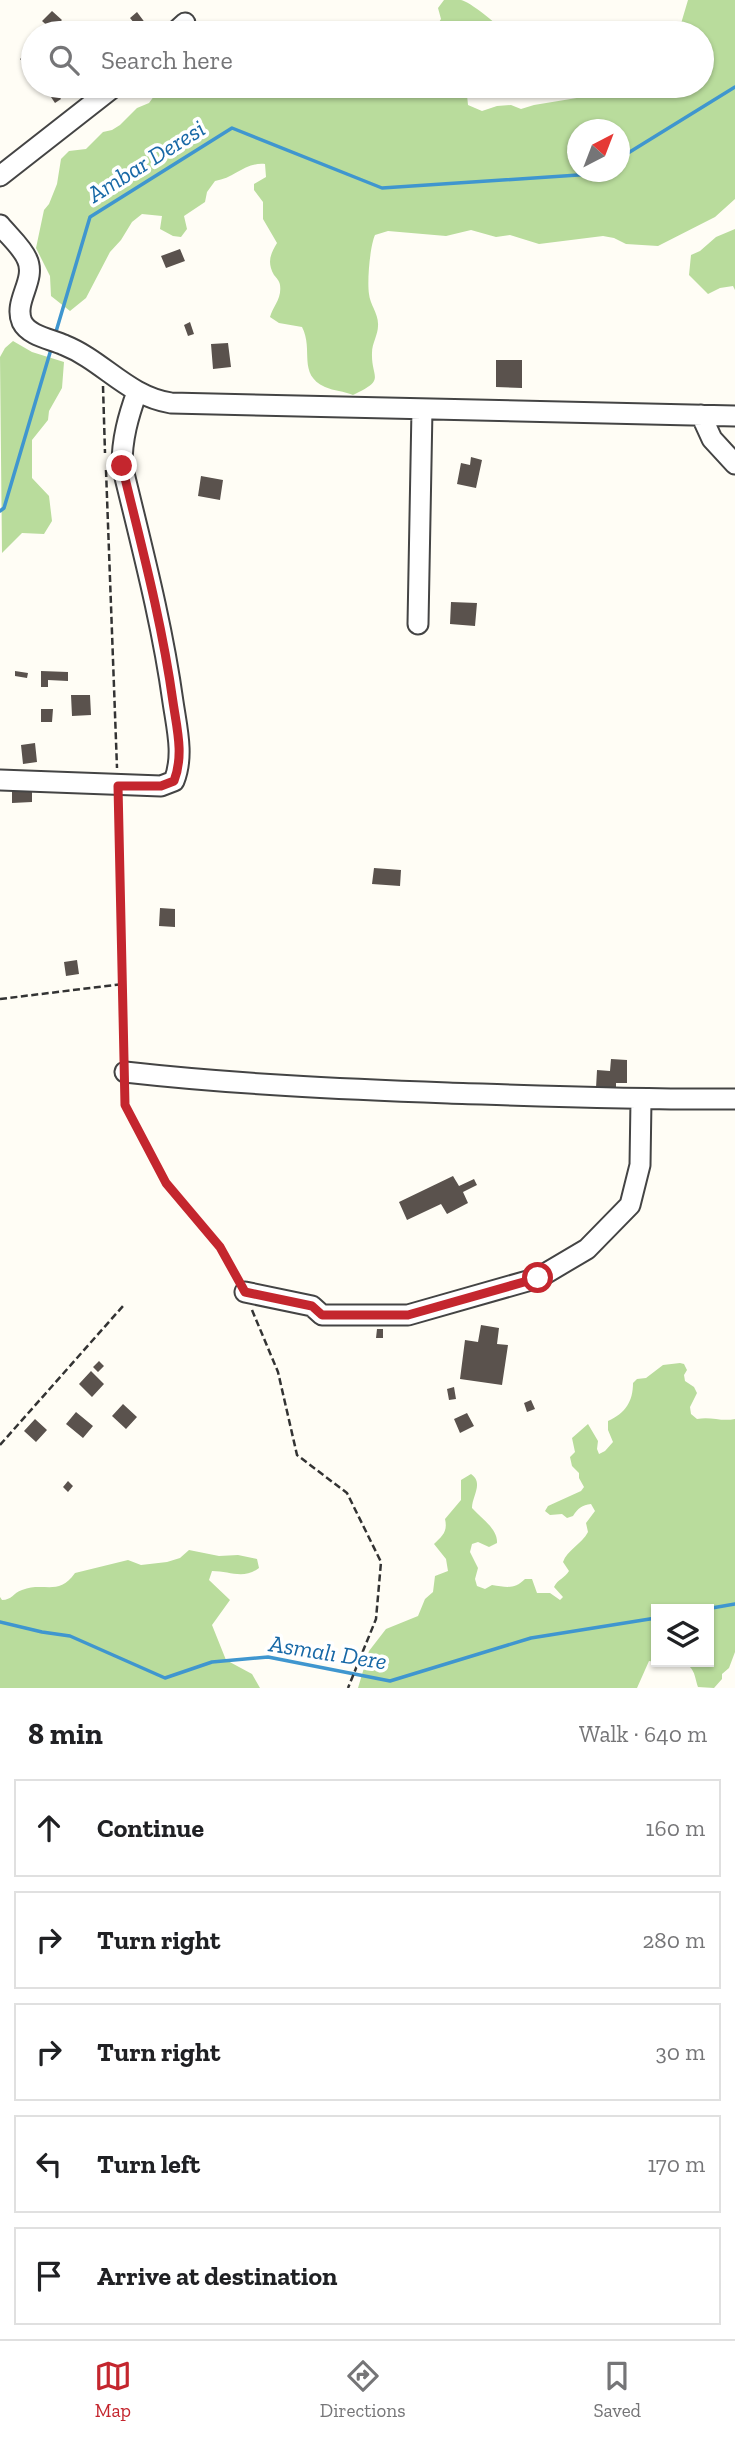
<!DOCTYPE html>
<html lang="en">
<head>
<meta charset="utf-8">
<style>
	:root { --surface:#fff; --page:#f2f2f2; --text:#202124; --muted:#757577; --line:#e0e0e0; --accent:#c4262e }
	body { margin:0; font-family:"Zilla Slab",serif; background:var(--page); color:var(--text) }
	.controls { position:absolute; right:21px; bottom:21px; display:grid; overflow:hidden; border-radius:0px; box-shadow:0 2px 5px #0004 }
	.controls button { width:63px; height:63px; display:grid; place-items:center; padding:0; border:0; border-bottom:2px solid var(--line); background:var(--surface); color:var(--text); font:35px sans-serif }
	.compass { position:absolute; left:567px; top:119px; width:63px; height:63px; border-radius:50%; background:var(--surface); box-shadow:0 2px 5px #0004; rotate:42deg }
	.stop { position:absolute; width:21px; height:21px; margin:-16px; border:5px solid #c4262e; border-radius:50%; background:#fff }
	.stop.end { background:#c4262e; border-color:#fff; box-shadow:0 2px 7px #0008 }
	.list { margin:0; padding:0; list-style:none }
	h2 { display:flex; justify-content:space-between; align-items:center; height:91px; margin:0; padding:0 28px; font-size:30px }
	h2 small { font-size:23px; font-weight:400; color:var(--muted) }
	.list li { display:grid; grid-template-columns:46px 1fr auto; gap:21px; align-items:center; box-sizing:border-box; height:98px; margin:0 14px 14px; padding:0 14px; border:2px solid var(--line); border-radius:0px }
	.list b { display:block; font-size:26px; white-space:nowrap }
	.list em { font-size:23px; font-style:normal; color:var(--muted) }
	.icon { flex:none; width:38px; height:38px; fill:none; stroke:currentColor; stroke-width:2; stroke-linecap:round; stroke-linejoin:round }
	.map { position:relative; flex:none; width:735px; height:1688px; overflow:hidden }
	.search { position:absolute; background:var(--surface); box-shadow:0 2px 5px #0004; left:21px; right:21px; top:21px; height:77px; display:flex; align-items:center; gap:18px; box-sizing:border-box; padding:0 24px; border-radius:38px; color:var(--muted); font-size:26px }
	.sheet { height:651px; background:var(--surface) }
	nav { display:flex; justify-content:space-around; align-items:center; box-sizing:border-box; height:98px; border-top:2px solid var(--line); background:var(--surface); font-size:19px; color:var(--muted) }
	nav a { display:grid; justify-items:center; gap:4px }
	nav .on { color:var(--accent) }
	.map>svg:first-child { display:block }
	.forest { fill:#b9dc9c; fill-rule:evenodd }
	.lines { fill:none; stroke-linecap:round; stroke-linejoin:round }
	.stream { stroke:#3f96cf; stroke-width:3.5 }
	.building { fill:#5a524d }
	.minor-casing { stroke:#444; stroke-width:23 }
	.path { stroke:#333; stroke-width:2.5; stroke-dasharray:7 3.5; stroke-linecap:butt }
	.minor { stroke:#fff; stroke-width:19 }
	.route { stroke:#c4262e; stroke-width:9 }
	.labels { text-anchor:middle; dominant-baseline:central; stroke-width:7; stroke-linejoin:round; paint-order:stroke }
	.water-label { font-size:24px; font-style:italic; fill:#1768a6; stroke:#fff }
</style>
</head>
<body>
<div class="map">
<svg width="735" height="1688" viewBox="0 0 735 1688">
	<rect width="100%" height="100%" fill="#fffdf5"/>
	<path class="forest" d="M444,0C449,0 455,0 461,0C469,1 500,26 505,33H432L441,19L438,8Z
		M688,0H735V199L715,217L658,246L626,244L614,238L603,236L539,244L510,235L496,237L471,230L446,236L388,231L375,235C370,246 367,281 369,294C370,305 379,314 378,326C378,335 372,343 372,353C371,379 387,379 353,395C344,391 334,391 325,387C297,374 314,350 302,327L279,323L270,317C273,306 282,299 280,285C279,280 277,279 274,275C267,262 270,255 277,243L263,219V202L254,190V184L266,177L265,164C245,162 235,178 215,181L207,192L205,202L184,216L187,229L181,237L173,236L160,229L162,216L142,214L132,222L121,240L110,252L86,298L70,311L51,296L50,276L36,248L44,210L49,204L57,184L61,159L69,151L86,149L103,132L112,130L120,125L137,108L149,103L157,92L170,86H455L467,95L468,105L482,111L497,106L511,105L521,109L534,105L595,95L602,87L608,86H702V33H682L680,27ZM578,130H620V172H578Z
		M735,229V290L733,286L720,288L708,294L689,275L691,255L700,251L716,237Z
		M13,341L32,352L64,362L62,388L49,411L48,420L32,440V478L49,496L52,521L44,534L22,533L2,553L0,357L5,348Z
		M680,1363L684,1364L687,1370L684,1375L685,1381L694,1387L697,1393L690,1407L691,1414L697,1419C711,1416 721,1422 735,1419V1652L729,1668L722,1674V1679L714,1688L698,1687C694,1674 695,1668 682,1662H709V1609H656V1662L649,1661L637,1688H358L369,1651L386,1629L418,1616L425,1599L433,1592L435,1576L448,1571L446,1559L434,1544C442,1536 448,1532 445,1519L461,1500V1480L471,1474C484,1483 472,1496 472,1508C481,1518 498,1529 497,1543L489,1547L478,1542L472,1544L470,1552L478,1568L475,1579L477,1586L485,1589L492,1585C506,1587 514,1590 525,1579H532L537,1593H550L560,1600L563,1597L554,1587C558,1579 565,1578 569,1571L563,1562C567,1550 582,1544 588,1532L586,1523L595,1511L591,1504C582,1505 578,1508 573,1516L567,1518L562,1514L550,1515L545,1511L548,1506L581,1491L584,1487L579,1478V1473L572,1466L570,1457L575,1452L572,1438L588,1424L598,1441L597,1449L599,1454L605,1451L613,1442L608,1430V1421C626,1413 633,1401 633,1383L637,1379L646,1378L663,1365Z
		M189,1550L219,1556L238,1555L257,1559L259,1568C243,1580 230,1571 212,1571L209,1580L230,1600L212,1625L226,1660L252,1674L260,1688H0V1597L2,1600C12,1600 13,1593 22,1590C44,1581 58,1597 75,1573L128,1560L141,1565L167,1562L180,1558Z"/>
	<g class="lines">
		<path class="stream" d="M620,158L735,87
			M55,335L90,217L232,128L382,188L593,174L598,172
			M0,511L4,508L52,346
			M706,1609L735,1604
			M0,1622L42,1632L70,1636L165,1678L212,1662L268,1657L390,1681L531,1638L656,1618"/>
	</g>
	<path class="building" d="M52,11L62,20L52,30L42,21Z
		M137,12L146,24L139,29L130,18Z
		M32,49L33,50V73L20,59Z
		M57,93L61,99L55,103L51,97Z
		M180,249L185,261L166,268L161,256Z
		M190,322L194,334L188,336L184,325Z
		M228,343L231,367L213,369L211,344Z
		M496,360H522V388L496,387Z
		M471,457L482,460L476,488L457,484L461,463L470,465Z
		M201,476L223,480L220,500L198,496Z
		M451,602L477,603L475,626L450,624Z
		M15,671L28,673L27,678L15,676Z
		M41,671L68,672V681L48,680V687H41Z
		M71,695H90L91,715L72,716Z
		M41,709H53L52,722H41Z
		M35,743L37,762L23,764L21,745Z
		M12,790H32V802L12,803Z
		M374,868L401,870L400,886L372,884Z
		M160,908L175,909V927L159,926Z
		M77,960L79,974L66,976L64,962Z
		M611,1059L627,1060V1083H616V1089L596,1088L597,1070L610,1071Z
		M453,1176L459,1186L474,1179L477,1185L463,1192L468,1203L447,1214L441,1204L407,1220L399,1202Z
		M481,1325L499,1328L497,1344L508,1345L502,1385L460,1379L465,1340L478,1342Z
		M377,1329H383V1338H376Z
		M99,1361L104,1366L98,1372L93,1367Z
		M91,1371L104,1384L92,1397L79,1384Z
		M454,1387L456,1399L449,1400L447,1389Z
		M531,1400L535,1409L527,1412L524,1403Z
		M123,1404L137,1417L126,1429L112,1416Z
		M76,1412L93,1426L83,1438L66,1424Z
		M467,1413L474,1426L460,1433L454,1419Z
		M35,1419L47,1430L36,1442L24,1431Z
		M68,1481L73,1486L68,1492L63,1487Z"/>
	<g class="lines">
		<g class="minor-casing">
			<path id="minor" d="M174,33L185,23
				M0,176L115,86
				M0,225C8,235 22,247 27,259C37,280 13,301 22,322C29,336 51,339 64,345C104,361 127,396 171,403L735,416
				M701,415L712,439L735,464
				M418,624L422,409
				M0,780L161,786L174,781C184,756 177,729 173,702C162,622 141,544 122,465C122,439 128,417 137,392
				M125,1072C232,1084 340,1089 448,1093C544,1096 639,1100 735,1099
				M245,1292L312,1306L322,1315H408L538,1278L587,1249L630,1205L640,1165L641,1100"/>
		</g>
		<path class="path" d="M103,386L105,453
			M106,470L117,768
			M118,799L124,1058
			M0,999L123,984
			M125,1089V1105L166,1183L220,1247L238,1279
			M252,1310L278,1372L297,1455L347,1493L381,1562L376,1619L348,1688
			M0,1445L123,1306"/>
		<use href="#minor" class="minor"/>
	</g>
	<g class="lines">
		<path class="route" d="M122,466C141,544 162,622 173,702C177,729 184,755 174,781L161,786H118L125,1105L166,1183L220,1247L245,1292L312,1306L322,1315H408L538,1278"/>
	</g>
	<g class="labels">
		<g class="water-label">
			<text transform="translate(146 161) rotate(-32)">Ambar Deresi</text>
			<text transform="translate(328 1652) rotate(9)">Asmalı Dere</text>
		</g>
	</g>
</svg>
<div class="controls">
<button><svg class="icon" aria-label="layers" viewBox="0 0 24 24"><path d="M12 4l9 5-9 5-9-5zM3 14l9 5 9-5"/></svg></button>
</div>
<svg class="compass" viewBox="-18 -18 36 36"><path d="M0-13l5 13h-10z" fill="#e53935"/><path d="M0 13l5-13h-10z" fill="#757577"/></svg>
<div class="stop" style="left:538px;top:1278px"></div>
<div class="stop end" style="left:122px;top:466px"></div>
<div class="search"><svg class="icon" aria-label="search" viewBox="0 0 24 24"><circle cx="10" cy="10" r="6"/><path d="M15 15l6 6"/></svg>Search here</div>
</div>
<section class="sheet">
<h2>8 min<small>Walk · 640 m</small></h2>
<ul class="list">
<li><svg class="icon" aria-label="ahead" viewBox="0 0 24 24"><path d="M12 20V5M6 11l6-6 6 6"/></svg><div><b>Continue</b></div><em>160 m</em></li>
<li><svg class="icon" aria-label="right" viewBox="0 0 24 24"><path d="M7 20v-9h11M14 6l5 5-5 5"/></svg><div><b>Turn right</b></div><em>280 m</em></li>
<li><svg class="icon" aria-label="right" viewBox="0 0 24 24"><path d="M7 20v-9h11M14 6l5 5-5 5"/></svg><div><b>Turn right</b></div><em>30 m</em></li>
<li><svg class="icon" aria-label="left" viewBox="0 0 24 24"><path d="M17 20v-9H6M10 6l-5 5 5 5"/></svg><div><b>Turn left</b></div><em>170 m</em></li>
<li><svg class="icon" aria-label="arrive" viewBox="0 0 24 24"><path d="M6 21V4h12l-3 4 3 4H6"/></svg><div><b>Arrive at destination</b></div></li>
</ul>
</section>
<nav>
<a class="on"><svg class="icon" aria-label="map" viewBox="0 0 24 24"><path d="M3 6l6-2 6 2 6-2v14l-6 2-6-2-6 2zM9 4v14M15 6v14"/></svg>Map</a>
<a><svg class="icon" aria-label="directions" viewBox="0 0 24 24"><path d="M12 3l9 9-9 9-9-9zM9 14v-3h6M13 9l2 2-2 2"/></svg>Directions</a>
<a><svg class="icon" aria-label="saved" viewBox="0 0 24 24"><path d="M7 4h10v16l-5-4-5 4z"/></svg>Saved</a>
</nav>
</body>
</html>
